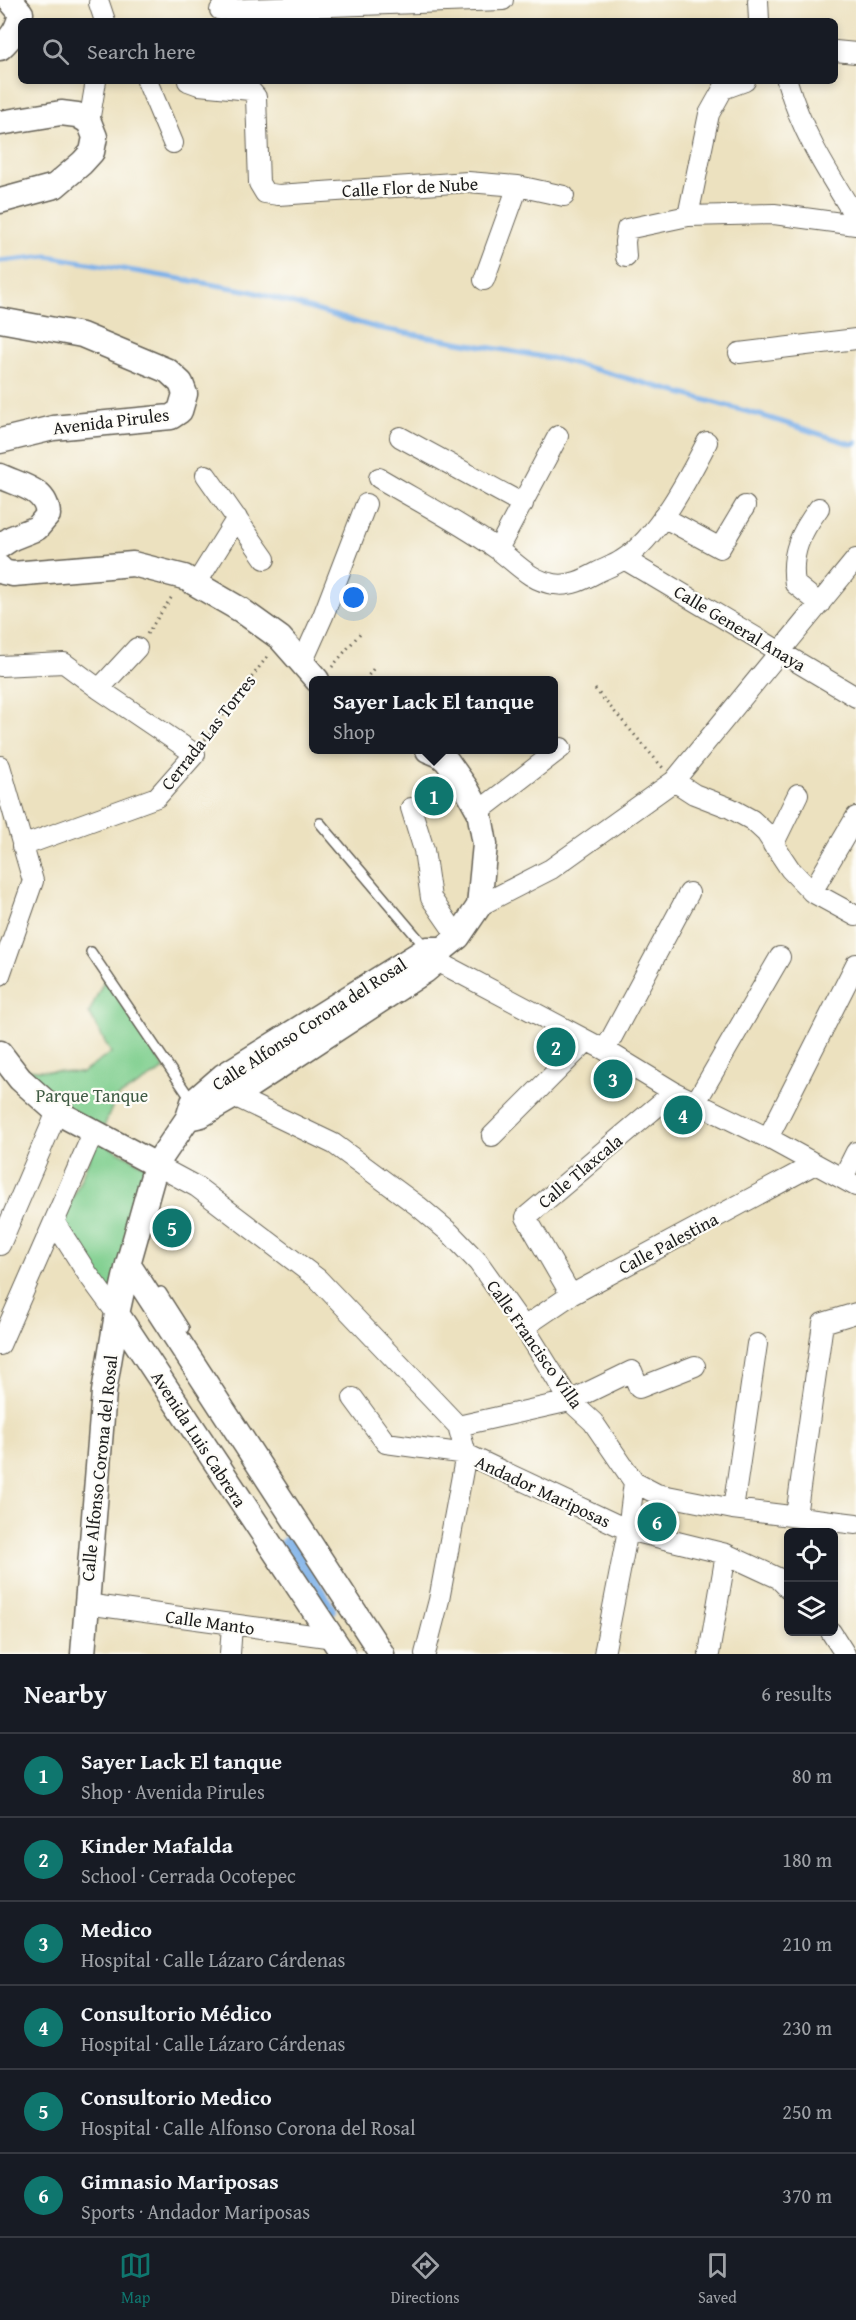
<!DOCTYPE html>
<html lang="en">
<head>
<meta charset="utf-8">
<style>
	:root { --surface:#171b24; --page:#242831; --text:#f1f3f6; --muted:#9ea1a6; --line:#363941; --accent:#0f766e }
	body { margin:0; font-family:"Gentium Book Plus",serif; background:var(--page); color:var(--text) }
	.controls { position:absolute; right:18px; bottom:18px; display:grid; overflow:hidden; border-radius:9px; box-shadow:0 3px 9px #0003 }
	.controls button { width:54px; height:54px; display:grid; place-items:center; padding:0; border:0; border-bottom:2px solid var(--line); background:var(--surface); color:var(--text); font:30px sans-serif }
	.you { position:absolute; left:354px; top:598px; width:21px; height:21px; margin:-15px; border:4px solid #fff; border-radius:50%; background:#1a73e8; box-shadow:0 0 0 9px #1a73e833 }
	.badge { display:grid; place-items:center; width:39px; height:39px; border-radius:50%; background:var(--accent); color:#fff; font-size:20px; font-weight:700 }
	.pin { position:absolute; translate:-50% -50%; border:3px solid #fff; box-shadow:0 2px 6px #0006 }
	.popup { position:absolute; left:309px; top:676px; width:249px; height:78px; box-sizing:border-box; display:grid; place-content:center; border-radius:9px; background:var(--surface); filter:drop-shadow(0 2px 4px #0005); font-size:20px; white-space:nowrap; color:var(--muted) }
	.popup b { font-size:22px; color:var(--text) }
	.popup::after { content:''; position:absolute; left:50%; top:100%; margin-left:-12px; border:12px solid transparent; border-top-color:var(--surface) }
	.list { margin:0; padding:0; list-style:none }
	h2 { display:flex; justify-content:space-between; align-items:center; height:78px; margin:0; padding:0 24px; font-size:26px }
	h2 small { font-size:20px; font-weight:400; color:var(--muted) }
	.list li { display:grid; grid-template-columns:39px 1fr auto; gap:18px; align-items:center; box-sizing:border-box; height:84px; padding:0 24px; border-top:2px solid var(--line) }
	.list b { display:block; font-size:22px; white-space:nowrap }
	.list p { margin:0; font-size:20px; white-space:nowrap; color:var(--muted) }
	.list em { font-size:20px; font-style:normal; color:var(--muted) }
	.icon { flex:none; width:33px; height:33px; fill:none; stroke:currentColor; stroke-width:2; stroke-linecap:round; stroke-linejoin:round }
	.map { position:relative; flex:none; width:856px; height:1654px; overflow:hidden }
	.search { position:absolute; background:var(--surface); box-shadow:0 3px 9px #0003; left:18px; right:18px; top:18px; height:66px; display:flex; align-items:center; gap:15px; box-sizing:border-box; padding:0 21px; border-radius:9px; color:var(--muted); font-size:22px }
	.sheet { height:582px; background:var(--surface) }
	nav { display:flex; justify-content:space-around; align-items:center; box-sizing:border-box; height:84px; border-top:2px solid var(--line); background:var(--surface); font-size:16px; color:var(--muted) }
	nav a { display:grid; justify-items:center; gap:3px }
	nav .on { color:var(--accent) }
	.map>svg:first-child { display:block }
	.green { fill:#80cf8f; stroke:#4e7656; stroke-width:1.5 }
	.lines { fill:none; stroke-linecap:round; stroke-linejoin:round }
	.stream { stroke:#7bb0e9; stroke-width:5 }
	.canal { stroke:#7bb0e9; stroke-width:18 }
	.service-casing { stroke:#656155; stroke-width:12 }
	.minor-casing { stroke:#656155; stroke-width:22 }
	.tertiary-casing { stroke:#656155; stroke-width:27 }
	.path { stroke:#656155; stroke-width:3; stroke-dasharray:1.5 4.5; stroke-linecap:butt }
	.service { stroke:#fff; stroke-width:9 }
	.minor { stroke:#fff; stroke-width:20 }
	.tertiary { stroke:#fff; stroke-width:24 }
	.labels { text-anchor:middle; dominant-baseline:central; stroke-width:4.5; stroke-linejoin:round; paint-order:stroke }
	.street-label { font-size:18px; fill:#1c1c1c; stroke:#fdfcf7 }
	.park-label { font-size:18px; fill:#3f5b44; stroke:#fdfcf7 }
</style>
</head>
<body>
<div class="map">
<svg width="856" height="1654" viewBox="0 0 856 1654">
	<rect width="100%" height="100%" fill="#fdfcf7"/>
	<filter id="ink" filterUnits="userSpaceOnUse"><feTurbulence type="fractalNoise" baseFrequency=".0167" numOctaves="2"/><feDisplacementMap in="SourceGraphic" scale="12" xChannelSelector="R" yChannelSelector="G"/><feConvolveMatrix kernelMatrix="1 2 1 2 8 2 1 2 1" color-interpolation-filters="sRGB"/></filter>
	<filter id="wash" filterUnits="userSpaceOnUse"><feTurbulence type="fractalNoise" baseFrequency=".008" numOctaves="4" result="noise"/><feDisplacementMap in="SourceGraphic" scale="24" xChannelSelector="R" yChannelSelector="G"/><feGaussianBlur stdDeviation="1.35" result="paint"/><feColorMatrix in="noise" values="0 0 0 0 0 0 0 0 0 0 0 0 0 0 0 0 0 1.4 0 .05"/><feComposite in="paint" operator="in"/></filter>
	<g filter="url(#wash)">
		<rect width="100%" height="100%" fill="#ece1bf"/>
		<path class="green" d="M106,976L165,1069L116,1098L103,1129L64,1108L23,1069L82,1073L111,1053L89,1013Z
			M97,1140L150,1168L113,1300L63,1221Z"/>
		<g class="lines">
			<path class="stream" d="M0,261L48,256L250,291L377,328L561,360L763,416L851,444L856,443"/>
			<path class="canal" d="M288,1545L327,1610"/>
		</g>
	</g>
	<g filter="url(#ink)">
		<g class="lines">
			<g class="service-casing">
				<path id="service" d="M320,823L427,949
					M91,952L192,1101
					M161,1292L184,1328"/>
			</g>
			<g class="minor-casing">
				<path id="minor" d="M758,0L759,21
					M99,3L105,21
					M220,10L503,0
					M835,51L856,53
					M147,81L173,143
					M188,81L199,85L250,90L256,97L259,183L265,193L278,195L468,182L518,186L564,196
					M787,81C803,135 827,171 856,218
					M89,122L96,81
					M688,216L709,114L723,89L745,81
					M626,257L625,242L627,229L688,216L774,214L856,225
					M484,280L518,186
					M739,353L856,339
					M400,437L523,504
					M206,475L265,559
					M379,478C418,501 460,523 497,549C515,562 530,581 554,584C570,587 585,579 598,572C606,568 615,565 622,560C657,539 689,477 707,442
					M819,508C801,532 790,553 795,584L820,604
					M663,517L720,548L745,506
					M498,549L558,436
					M624,559L856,697
					M196,584L237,518
					M302,663L323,616L366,504
					M0,666L64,663L99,689L195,754L157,797L22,846
					M99,689L137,648
					M0,766L33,881L0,975
					M674,781L694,794L730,808L752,820L766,833L790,869L812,892L856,916
					M411,808L424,850L431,898L458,937
					M479,811L561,748
					M773,845L798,794
					M812,892L856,817
					M479,906L551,869L674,781L856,559
					M429,950L437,961L605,1050L674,1092L768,1138L856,1186
					M605,1050L689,893
					M234,1096L334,1144L418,1206L450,1233L478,1262L524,1327L570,1401L593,1422L634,1482L657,1494L733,1509L856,1524
					M696,1102L780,957
					M492,1136L586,1042
					M768,1138L856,964
					M156,1165L197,1187L318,1279L458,1426L466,1454L439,1600L425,1654
					M843,1178L856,1152
					M55,1223L87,1273L117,1314
					M0,1245L57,1112
					M571,1295L526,1217L674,1092
					M524,1327L571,1295L815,1164
					M0,1345L93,1133
					M353,1398L386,1443L466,1454L628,1530L726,1554L778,1578L788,1588
					M458,1426L570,1401L632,1371L639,1388L695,1366
					M733,1509L757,1344
					M796,1516L823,1323L856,1313
					M86,1604L334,1638
					M831,1632L845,1654
					M230,1654L232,1625
					M604,1654L628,1530L634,1482
					M709,1654L726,1554"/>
			</g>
			<g class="tertiary-casing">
				<path id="tertiary" d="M0,48C12,37 18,29 21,13L10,0
					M0,123L61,113L77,115L89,122L95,137L92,152L82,163L55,186L0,201
					M0,320L82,335L168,371L181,383L185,394L180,411L171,417L53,428L0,441
					M0,476C21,486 47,489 48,515L37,528L12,538L0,546
					M0,568L3,572L13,574L133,564L184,577L241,610L280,638L317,680
					M0,1053L20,1079L57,1112L156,1165
					M188,1118L201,1115L234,1096L425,971L437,961L443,949L458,937L479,906L485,844L479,811L466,788L447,761L440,755L428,750
					M128,1264L382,1654
					M117,1314L343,1654
					M83,1654L104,1392L117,1314L128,1264L156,1165L188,1118L193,1102L223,1076L427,949H443"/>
			</g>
			<path class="path" d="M147,634L173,595
				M332,667L362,631
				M365,680L374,668
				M595,689L663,768
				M205,740L269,654"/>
			<use href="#service" class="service"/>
			<use href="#minor" class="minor"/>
			<use href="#tertiary" class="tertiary"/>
		</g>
	</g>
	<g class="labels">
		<g class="street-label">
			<text transform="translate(410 187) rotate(-3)">Calle Flor de Nube</text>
			<text transform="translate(111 421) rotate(-7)">Avenida Pirules</text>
			<text transform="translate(740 628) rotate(31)">Calle General Anaya</text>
			<text transform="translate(208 732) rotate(-52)">Cerrada Las Torres</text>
			<text transform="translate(309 1024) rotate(-33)">Calle Alfonso Corona del Rosal</text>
			<text transform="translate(580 1171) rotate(-40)">Calle Tlaxcala</text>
			<text transform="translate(668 1243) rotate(-28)">Calle Palestina</text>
			<text transform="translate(535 1344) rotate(55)">Calle Francisco Villa</text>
			<text transform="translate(199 1439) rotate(57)">Avenida Luis Cabrera</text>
			<text transform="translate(99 1468) rotate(-84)">Calle Alfonso Corona del Rosal</text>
			<text transform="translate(543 1491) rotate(25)">Andador Mariposas</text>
			<text transform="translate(210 1622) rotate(8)">Calle Manto</text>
		</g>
		<g class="park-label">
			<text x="92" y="1095">Parque Tanque</text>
		</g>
	</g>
</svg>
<div class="controls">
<button><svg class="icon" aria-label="locate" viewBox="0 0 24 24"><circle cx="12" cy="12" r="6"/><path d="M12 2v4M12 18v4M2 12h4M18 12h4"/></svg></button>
<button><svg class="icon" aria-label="layers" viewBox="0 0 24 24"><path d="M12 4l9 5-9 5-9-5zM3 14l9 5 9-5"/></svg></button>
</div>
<div class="you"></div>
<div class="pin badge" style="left:434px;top:796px">1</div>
<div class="popup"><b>Sayer Lack El tanque</b>Shop</div>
<div class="pin badge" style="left:556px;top:1047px">2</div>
<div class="pin badge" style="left:613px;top:1079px">3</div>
<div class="pin badge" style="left:683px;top:1115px">4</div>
<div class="pin badge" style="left:172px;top:1228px">5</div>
<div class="pin badge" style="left:657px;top:1522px">6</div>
<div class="search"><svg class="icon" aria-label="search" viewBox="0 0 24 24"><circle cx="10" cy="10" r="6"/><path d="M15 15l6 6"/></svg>Search here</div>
</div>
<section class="sheet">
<h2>Nearby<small>6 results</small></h2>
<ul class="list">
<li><span class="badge">1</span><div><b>Sayer Lack El tanque</b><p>Shop · Avenida Pirules</p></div><em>80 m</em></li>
<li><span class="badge">2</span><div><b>Kinder Mafalda</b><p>School · Cerrada Ocotepec</p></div><em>180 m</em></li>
<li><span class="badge">3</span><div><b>Medico</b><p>Hospital · Calle Lázaro Cárdenas</p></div><em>210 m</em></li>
<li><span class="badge">4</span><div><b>Consultorio Médico</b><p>Hospital · Calle Lázaro Cárdenas</p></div><em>230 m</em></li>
<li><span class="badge">5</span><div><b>Consultorio Medico</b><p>Hospital · Calle Alfonso Corona del Rosal</p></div><em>250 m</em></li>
<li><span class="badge">6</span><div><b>Gimnasio Mariposas</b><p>Sports · Andador Mariposas</p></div><em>370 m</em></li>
</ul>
</section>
<nav>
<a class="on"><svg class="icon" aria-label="map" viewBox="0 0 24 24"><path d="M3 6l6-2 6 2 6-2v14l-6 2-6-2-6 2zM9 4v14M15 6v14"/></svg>Map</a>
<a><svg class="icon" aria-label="directions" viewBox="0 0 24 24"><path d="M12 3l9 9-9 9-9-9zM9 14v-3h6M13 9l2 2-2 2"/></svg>Directions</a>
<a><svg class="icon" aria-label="saved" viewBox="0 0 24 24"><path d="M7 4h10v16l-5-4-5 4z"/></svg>Saved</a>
</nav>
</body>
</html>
